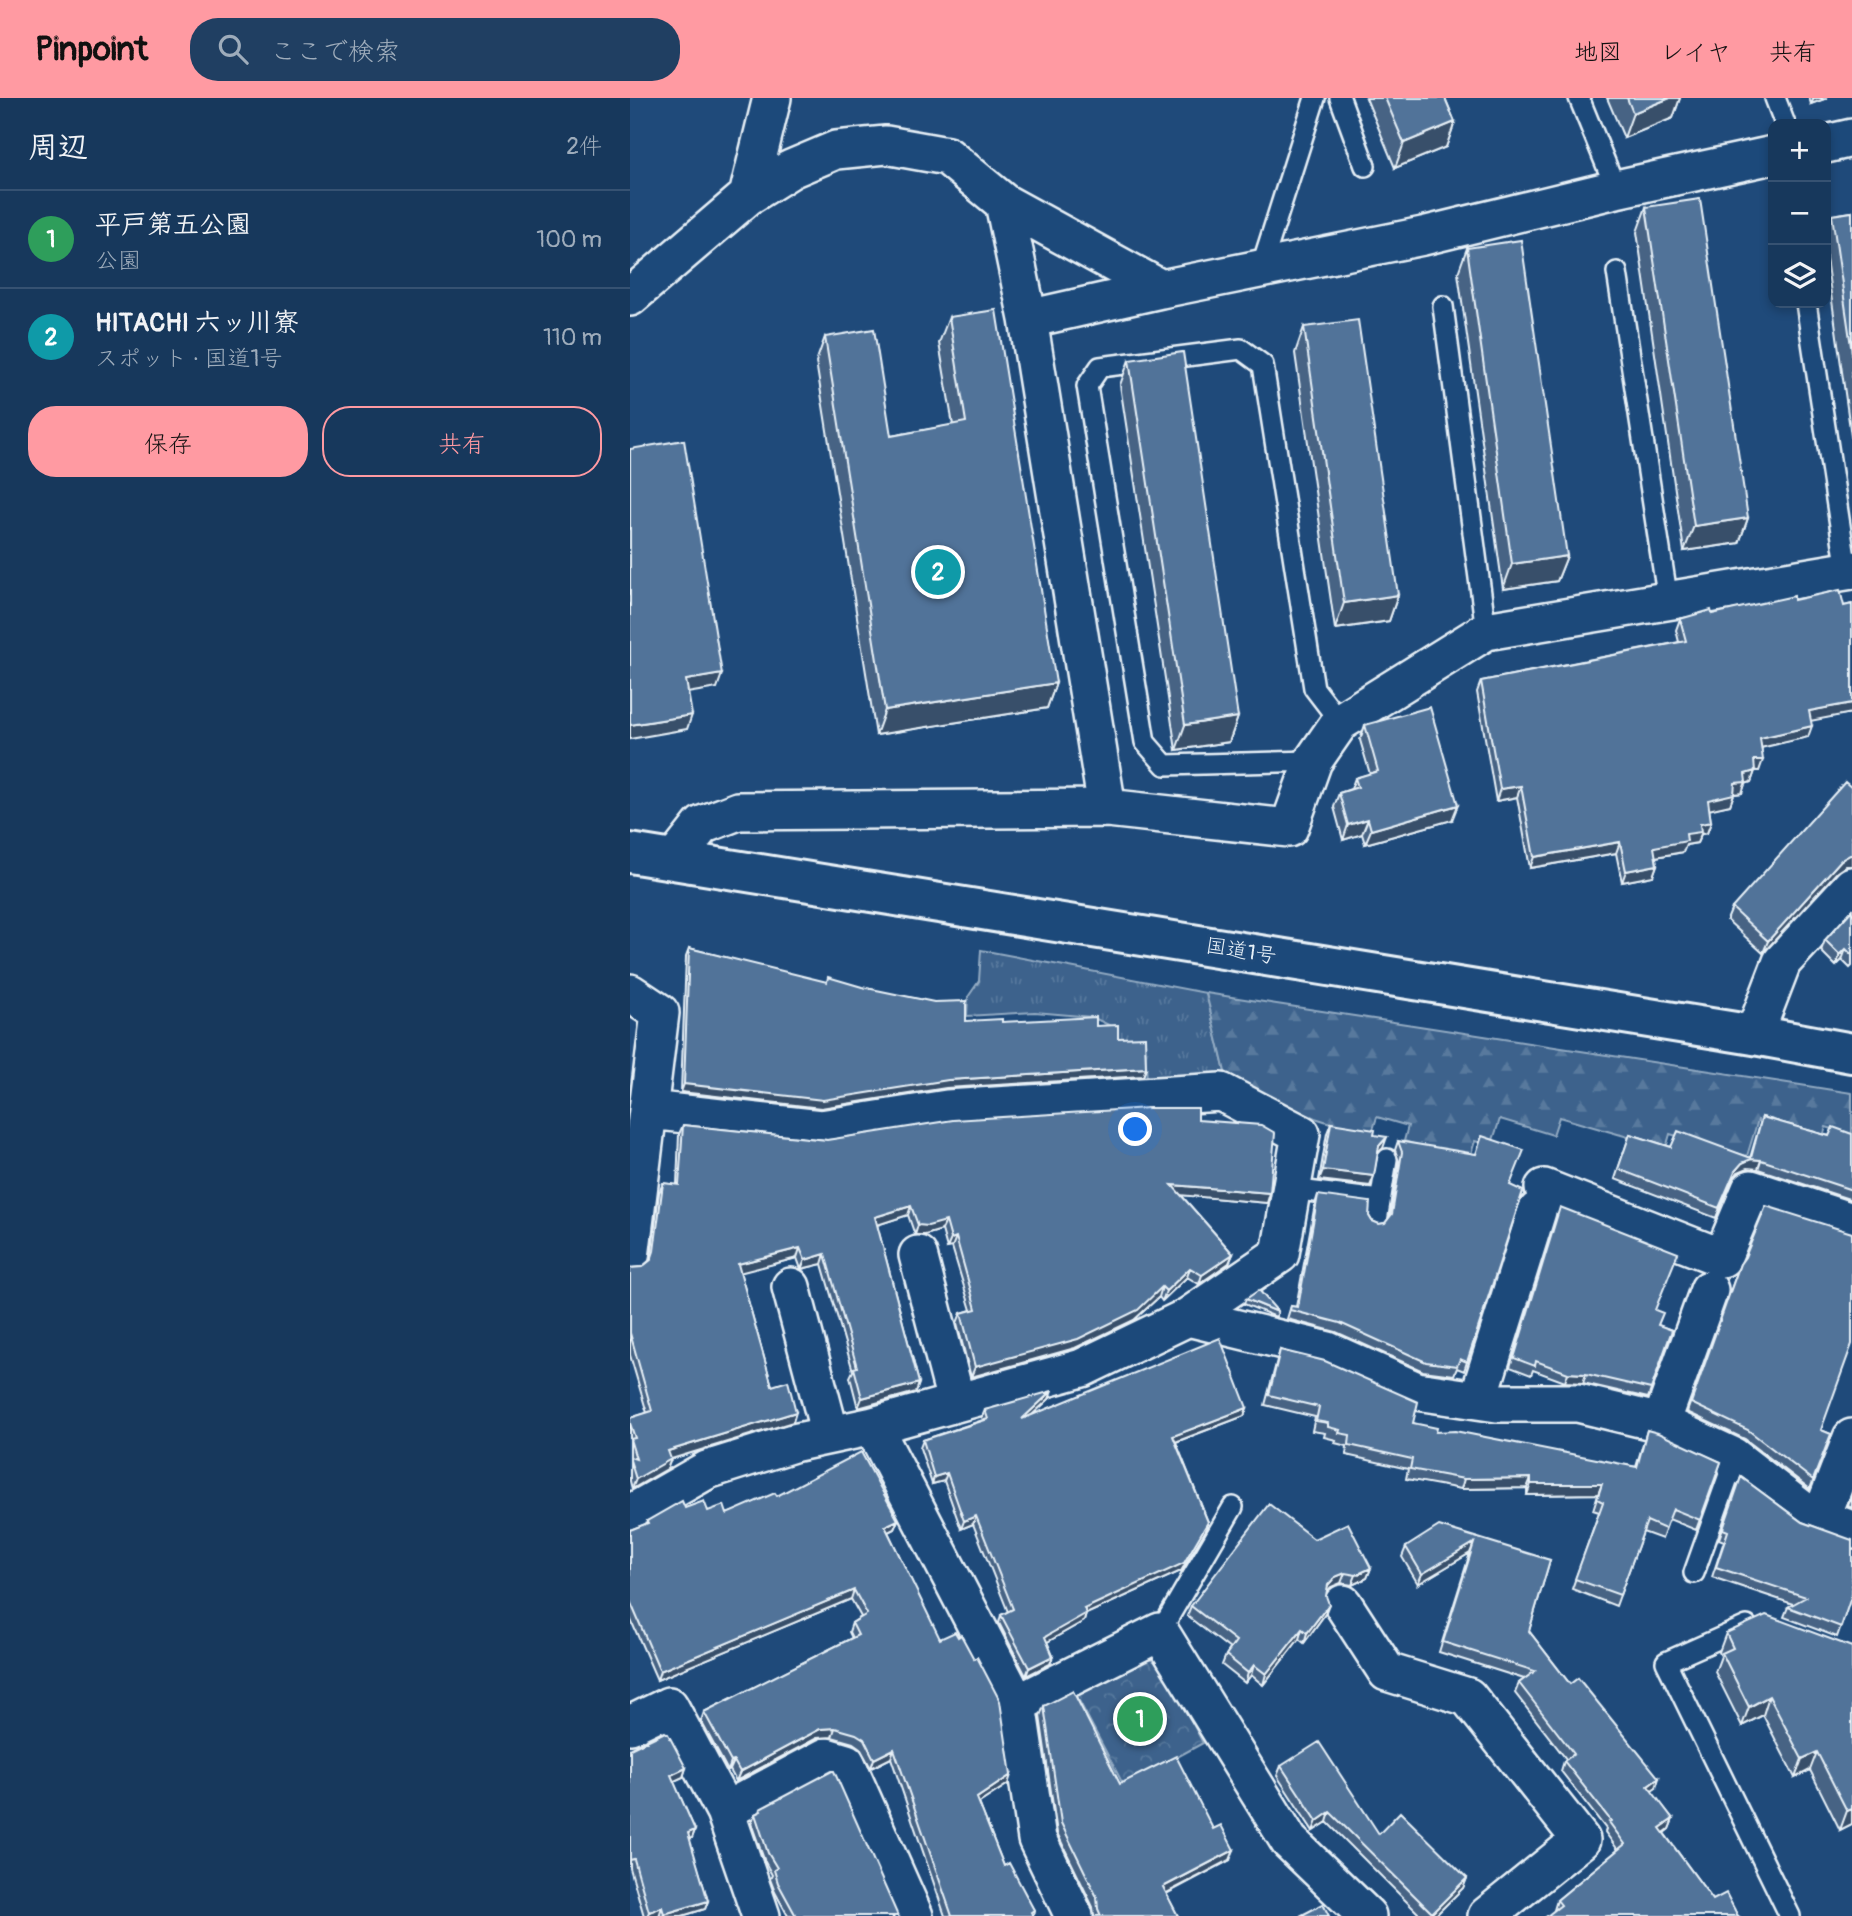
<!DOCTYPE html>
<html lang="ja">
<head>
<meta charset="utf-8">
<style>
	:root { --surface:#17385c; --page:#203f62; --text:#f1f3f6; --muted:#9eacbb; --line:#365272; --accent:#ff9aa2 }
	body { margin:0; font-family:Pangolin,"Klee One",sans-serif; background:var(--page); color:var(--text) }
	.controls { position:absolute; right:21px; top:21px; display:grid; overflow:hidden; border-radius:14px; box-shadow:0 4px 10px #0003 }
	.controls button { width:63px; height:63px; display:grid; place-items:center; padding:0; border:0; border-bottom:2px solid var(--line); background:var(--surface); color:var(--text); font:35px sans-serif }
	.you { position:absolute; left:506px; top:1032px; width:24px; height:24px; margin:-18px; border:5px solid #fff; border-radius:50%; background:#1a73e8; box-shadow:0 0 0 10px #1a73e833 }
	.badge { display:grid; place-items:center; width:46px; height:46px; border-radius:50%; background:var(--accent); color:#fff; font-size:23px; font-weight:700 }
	.pin { position:absolute; translate:-50% -50%; border:4px solid #fff; box-shadow:0 2px 7px #0006 }
	.list { margin:0; padding:0; list-style:none }
	h2 { display:flex; justify-content:space-between; align-items:center; height:91px; margin:0; padding:0 28px; font-size:30px }
	h2 small { font-size:23px; font-weight:400; color:var(--muted) }
	.list li { display:grid; grid-template-columns:46px 1fr auto; gap:21px; align-items:center; box-sizing:border-box; height:98px; padding:0 28px; border-top:2px solid var(--line) }
	.list b { display:block; font-size:26px; white-space:nowrap }
	.list p { margin:0; font-size:23px; white-space:nowrap; color:var(--muted) }
	.list em { font-size:23px; font-style:normal; color:var(--muted) }
	.actions { display:flex; gap:14px; padding:21px 28px }
	.actions a { flex:1; padding:16px 0; border:2px solid var(--accent); border-radius:28px; text-align:center; font-size:24px; color:var(--accent) }
	.actions .main { background:var(--accent); color:#111 }
	.icon { flex:none; width:38px; height:38px; fill:none; stroke:currentColor; stroke-width:2; stroke-linecap:round; stroke-linejoin:round }
	.map { position:relative; flex:none; width:1222px; height:1818px; overflow:hidden }
	header { display:flex; align-items:center; gap:42px; box-sizing:border-box; height:98px; padding:0 35px; background:var(--accent); color:#111 }
	header strong { font-size:33px }
	nav { display:flex; gap:38px; margin-inline-start:auto; font-size:24px }
	.search { width:490px; height:63px; background:var(--page); display:flex; align-items:center; gap:18px; box-sizing:border-box; padding:0 24px; border-radius:28px; color:var(--muted); font-size:26px }
	main { display:flex }
	aside { flex:1; background:var(--surface) }
	.map>svg:first-child { display:block }
	.grass { fill:url(#grass-tufts); stroke:#92aac2; stroke-width:2 }
	.forest { fill:url(#forest-firs); stroke:#92aac2; stroke-width:2 }
	.park { fill:url(#park-crowns); stroke:#92aac2; stroke-width:2 }
	.lines { fill:none; stroke-linecap:round; stroke-linejoin:round }
	.lane-casing { stroke:#e8f1f8; stroke-width:24 }
	.street-casing { stroke:#e8f1f8; stroke-width:42 }
	.highway-casing { stroke:#e8f1f8; stroke-width:44 }
	.lane { stroke:#1f4a7a; stroke-width:19 }
	.street { stroke:#1f4a7a; stroke-width:37 }
	.highway { stroke:#1f4a7a; stroke-width:38 }
	.wall { fill:#466384; stroke:#e8f1f8; stroke-width:2 }
	.shaded-wall { fill:#39506b; stroke:#e8f1f8; stroke-width:2 }
	.building { fill:#517399; stroke:#e8f1f8; stroke-width:2 }
	.labels { text-anchor:middle; dominant-baseline:central; stroke-width:7; stroke-linejoin:round; paint-order:stroke }
	.street-label { font-size:21px; fill:#e8f1f8; stroke:#1f4a7a }
</style>
</head>
<body>
<header>
<strong>Pinpoint</strong>
<div class="search"><svg class="icon" aria-label="search" viewBox="0 0 24 24"><circle cx="10" cy="10" r="6"/><path d="M15 15l6 6"/></svg>ここで検索</div>
<nav><a>地図</a><a>レイヤ</a><a>共有</a></nav>
</header>
<main>
<aside>
<h2>周辺<small>2件</small></h2>
<ul class="list">
<li><span class="badge" style="background:#2e9e5b">1</span><div><b>平戸第五公園</b><p>公園</p></div><em>100 m</em></li>
<li><span class="badge" style="background:#0f9aa8">2</span><div><b>HITACHI 六ッ川寮</b><p>スポット · 国道1号</p></div><em>110 m</em></li>
</ul>
<div class="actions"><a class="main">保存</a><a>共有</a></div>
</aside>
<div class="map">
<svg width="1222" height="1818" viewBox="0 0 1222 1818">
	<defs>
		<pattern id="grass-tufts" width="24" height="20" patternUnits="userSpaceOnUse" patternTransform="scale(1.75)"><rect width="24" height="20" fill="#3c628c"/><path d="M3 7l-1-3M5 7V3M7 7l1-3M15 17l-1-3M17 17v-4M19 17l1-3" fill="none" stroke="#58799d"/></pattern>
		<pattern id="forest-firs" width="22" height="20" patternUnits="userSpaceOnUse" patternTransform="scale(1.75)"><rect width="22" height="20" fill="#3c628c"/><path d="M5 1l3.5 6h-7zM16 11l3.5 6h-7z" fill="#58799d"/></pattern>
		<pattern id="park-crowns" width="20" height="18" patternUnits="userSpaceOnUse" patternTransform="scale(1.75)"><rect width="20" height="18" fill="#3c628c"/><path d="M2 6a3 3 0 1 1 6 0M12 15a3 3 0 1 1 6 0" fill="none" stroke="#58799d"/></pattern>
	</defs>
	<rect width="100%" height="100%" fill="#1f4a7a"/>
	<filter id="ink" filterUnits="userSpaceOnUse"><feTurbulence type="fractalNoise" baseFrequency=".0143" numOctaves="2"/><feDisplacementMap in="SourceGraphic" scale="14" xChannelSelector="R" yChannelSelector="G"/><feConvolveMatrix kernelMatrix="1 2 1 2 8 2 1 2 1" color-interpolation-filters="sRGB"/></filter>
	<g filter="url(#ink)">
		<path class="grass" d="M351,852L576,895L597,982L517,986L515,943H489L485,930L462,919L405,914L337,918L338,899L349,883Z"/>
		<path class="forest" d="M576,895L1222,995V1037L1196,1029L1190,1048L1157,1031L1128,1022L1117,1058L1040,1036L1036,1050L929,1019L923,1037L870,1021L861,1048L845,1043L829,1095L813,1055L774,1043L778,1028L747,1019L741,1038L685,1020L597,982Z"/>
		<path class="park" d="M513,1559L531,1565L573,1645L494,1688L446,1597Z"/>
		<g class="lines">
			<g class="lane-casing">
				<path id="lane" d="M710,0L735,68
					M949,0L986,91
					M1145,0L1155,26
					M630,173L685,0
					M987,174L1038,503
					M1176,205L1217,473
					M813,208L856,533
					M683,663L535,667L515,644L457,288L470,269L611,251L633,267L684,590L710,624
					M661,1091L750,1102
					M747,1123L757,1061
					M1064,1475L1105,1360
					M1117,1528L1036,1564L1160,1818
					M530,1534L603,1409"/>
			</g>
			<g class="street-casing">
				<path id="street" d="M1196,46L1222,40
					M118,98L142,0
					M374,105L398,221L477,710
					M0,199L118,98L161,71L206,52L256,47L317,58L374,105L531,191L793,138L986,91L1143,57
					M398,221L531,191
					M45,761L72,727L108,713L477,710L659,730L683,663L710,624L856,533L1222,472
					M0,895L30,915L0,1159
					M1124,937L1152,864L1222,788
					M914,1090L1092,1160L1121,1091L1222,1124
					M288,1157L326,1303
					M161,1189L200,1336
					M558,1219L698,1253L787,1293L867,1305H948L1031,1325L1102,1358L1176,1415L1222,1432
					M848,1302L907,1113
					M1031,1325L1079,1192
					M243,1328L387,1606L407,1741L444,1818
					M0,1416L77,1372L163,1345L243,1328L452,1270L558,1219L650,1156L671,1036L591,994L317,1011L191,1031L19,1012
					M1191,1420L1222,1340
					M713,1506L757,1574L838,1599L951,1742L857,1818
					M387,1606L530,1534L659,1743L737,1818
					M0,1627L39,1608L95,1713L131,1818
					M95,1713L196,1659L216,1665L284,1818"/>
			</g>
			<g class="highway-casing">
				<path id="highway" d="M0,755L1124,937L1222,955"/>
			</g>
			<use href="#lane" class="lane"/>
			<use href="#street" class="street"/>
			<use href="#highway" class="highway"/>
		</g>
		<path class="wall" d="M736,0H815L825,24L816,49L765,70Z
			M977,0H1050L1043,20L994,40Z
			M1179,0H1197L1181,6Z
			M1016,109L1118,420L1109,445L1054,453L1007,134Z
			M1222,114V345L1196,160V135L1202,117Z
			M837,150L937,458L927,483L873,491L828,175Z
			M319,219L426,585L417,610L246,637L186,264L195,239L261,338L323,327L309,245Z
			M674,229L768,497L759,523L705,531L665,255Z
			M499,262L608,619L599,644L546,652L490,287Z
			M1164,502L1214,508L1222,506V615L1181,622L1178,639L1132,649L1129,673H1125L1121,684L1115,686L1112,695L1104,696L1100,707L1079,711L1081,724L1077,735L1071,736L1067,745L1056,747L1053,754L1026,759L1027,767L1023,778L992,784L986,755L900,770L887,699L866,703L847,594L851,583L1049,544L1046,532L1050,521Z
			M735,627L822,722L735,746L732,736L713,742L704,709L709,695L721,691L725,680L740,676L730,642Z
			M1216,768L1207,774L1133,855L1097,822L1102,810Z
			M1222,812V868L1220,870L1212,862L1206,868L1191,853L1195,842Z
			M59,850L336,923L466,928L488,940L516,970L513,978L316,990L191,1010L51,994L56,858Z
			M1132,1019L1199,1038L1222,1036V1102L1128,1071L1118,1070L1108,1074L1102,1082L1086,1120L985,1081L1000,1036L1041,1049L1120,1060Z
			M568,1022L640,1095L637,1105L551,1097L603,1156L599,1165L569,1186L557,1179L532,1203L529,1199L504,1222L445,1250L341,1279L327,1225L331,1215L341,1212L322,1149L317,1150L312,1132L295,1137H285L278,1117L247,1127L289,1285L286,1294L228,1310L220,1279L223,1273L192,1166L171,1171L167,1160L110,1174L142,1288L163,1324L41,1361L37,1371L2,1391L0,1383V1320L17,1315L0,1257V1170L12,1169L21,1161L29,1095L33,1085L47,1087L49,1036L53,1027L197,1042Z
			M701,1025L744,1037L753,1050L748,1056L740,1088L689,1082L697,1035Z
			M768,1043L893,1093L834,1273L827,1270L824,1277L793,1273L706,1234L657,1221L661,1208L666,1209L685,1106L688,1097L739,1118L742,1123L749,1126L755,1125L760,1119L769,1063L765,1052Z
			M927,1118L1028,1227L1042,1232L1018,1300L953,1285L935,1284L903,1272L901,1277L880,1269Z
			M1219,1135L1191,1332L1201,1336L1180,1391L1115,1341L1057,1314L1110,1166Z
			M616,1201L648,1214L646,1219L614,1206Z
			M650,1252L783,1325L806,1334L1006,1369L1017,1332L1091,1364L1066,1432L1039,1421L1032,1441L1013,1434L986,1508L942,1491L969,1414L963,1412L968,1396L897,1397V1390L831,1391L776,1381L778,1371L716,1357L717,1348L705,1345L706,1342L694,1339L695,1335L682,1333L685,1319L635,1307L647,1262Z
			M419,1301L402,1317L617,1310L614,1318L546,1344L578,1424L576,1432L551,1473L456,1516L454,1523L417,1544L423,1558L420,1566L396,1578L369,1525L371,1517L378,1514L343,1426L331,1431L314,1383L302,1386L290,1350L293,1342L353,1322L352,1319L355,1312Z
			M1111,1379L1172,1424L1219,1442L1222,1496L1207,1539L1154,1519L1158,1509L1163,1506L1082,1479L1094,1443L1089,1441Z
			M147,1398L268,1422L264,1431L258,1434L378,1686L349,1705L374,1768L404,1812L403,1818H315L261,1660L241,1670L230,1650L223,1645L202,1639L187,1640L106,1683L100,1672L98,1673L71,1623L74,1614L222,1540L219,1534L222,1525L231,1519L221,1501L27,1582L0,1520V1432L16,1426L17,1423L55,1410L97,1416Z
			M1222,1398V1410L1218,1408Z
			M684,1441L741,1470L737,1480L722,1487L711,1485L701,1489L696,1494L695,1516L674,1545L669,1541L633,1587L621,1577L615,1585L592,1567L596,1557L600,1551L557,1518L561,1508Z
			M776,1449L920,1462L899,1533L940,1586L1026,1690L1021,1693L1043,1721L1039,1731L1034,1735L1083,1802L1108,1818L924,1812L927,1802L988,1752L975,1734L976,1731L931,1673L934,1663L936,1661L885,1595L889,1585L894,1581L809,1554L840,1455L788,1486L772,1459Z
			M1096,1535L1222,1549V1726L1210,1732L1180,1672L1165,1680L1133,1617L1112,1628L1085,1574L1091,1558L1089,1554Z
			M414,1608L490,1686L583,1731L600,1762L536,1796L548,1818H464L463,1809L427,1735L410,1618Z
			M0,1651L56,1670L53,1679L43,1683L65,1732L62,1740L59,1741L78,1803L75,1811L52,1818H14L0,1770Z
			M651,1668L749,1736L837,1780L833,1790L805,1818H791L697,1724L683,1733L647,1678Z
			M130,1711L268,1818H158L145,1794L140,1781L142,1777L135,1764L121,1725L125,1716L129,1714Z"/>
		<path class="shaded-wall" d="M1040,0H1050L1043,20L994,40L1003,15Z
			M1184,0H1197L1181,6Z
			M825,24L816,49L765,70L774,45Z
			M1118,420L1109,445L1054,453L1064,428Z
			M937,458L927,483L873,491L882,466Z
			M768,497L759,523L705,531L714,505Z
			M92,576L87,590L51,596L56,582Z
			M426,585L417,610L246,637L255,612Z
			M1222,605V615L1175,624L1179,613Z
			M62,617L57,631L0,641V627Z
			M608,619L599,644L546,652L555,627Z
			M1182,628L1178,639L1126,651L1130,640Z
			M1124,662H1133L1129,673H1120Z
			M1125,673L1121,684L1115,686L1112,695L1104,696L1100,707L1074,713L1078,702L1105,685L1115,676Z
			M891,688L887,699L866,703L870,691Z
			M828,707L822,722L735,746L741,732Z
			M738,721L732,736L713,742L718,727Z
			M1081,724L1077,735L1071,736L1067,745L1056,747L1053,754L1020,760L1024,749L1056,736L1070,726Z
			M990,744L986,755L900,770L904,759Z
			M1221,756H1222V768H1216L1207,774L1133,855L1138,843L1211,762Z
			M1027,767L1023,778L992,784L996,773Z
			M1216,851L1212,862L1206,868L1210,857Z
			M516,970L513,978L316,990L191,1010L51,994L54,986L318,982Z
			M757,1039L753,1050L745,1058L749,1048Z
			M1121,1061L1131,1062L1128,1071L1118,1070L1108,1074L1102,1082L1086,1120L1105,1073L1112,1065Z
			M693,1072L744,1078L740,1088L689,1082Z
			M542,1087L640,1095L637,1105L538,1096Z
			M281,1108L278,1117L241,1129L245,1119Z
			M316,1123L312,1132L295,1137H285L288,1127Z
			M326,1139L322,1149L317,1150L321,1141Z
			M170,1150L167,1160L105,1176L108,1166Z
			M195,1156L192,1166L171,1171L175,1162Z
			M603,1156L599,1165L569,1186L572,1177Z
			M560,1170L557,1179L532,1203L536,1193Z
			M532,1189L529,1199L504,1222L445,1250L341,1279L345,1269Z
			M938,1275L956,1276L953,1285L935,1284Z
			M289,1285L286,1294L228,1310L232,1300Z
			M422,1293L419,1301L389,1329L392,1321Z
			M617,1310L614,1318L540,1346L543,1338Z
			M166,1314L163,1324L41,1361L37,1371L2,1391L6,1381L38,1353Z
			M317,1375L314,1383L302,1386L304,1379Z
			M901,1380L897,1390L831,1391L834,1381Z
			M901,1386H972L968,1396L897,1397Z
			M346,1418L343,1426L331,1431L334,1423Z
			M268,1422L264,1431L252,1437L255,1428Z
			M578,1424L576,1432L551,1473L456,1516L454,1523L412,1547L415,1539Z
			M844,1445L840,1455L788,1486L792,1476Z
			M741,1470L737,1480L722,1487L726,1477Z
			M715,1475L711,1485L701,1489L694,1497L698,1487L705,1479Z
			M224,1492L221,1501L27,1582L30,1573Z
			M699,1506L695,1516L674,1545L677,1535Z
			M672,1531L669,1541L633,1587L636,1576Z
			M423,1558L420,1566L396,1578L399,1570Z
			M624,1567L621,1577L615,1585L618,1575Z
			M1139,1598L1133,1617L1112,1628L1119,1609Z
			M205,1630L202,1639L187,1640L106,1683L110,1674L190,1631Z
			M264,1651L261,1660L241,1670L244,1661Z
			M1187,1654L1180,1672L1165,1680L1172,1661Z
			M104,1663L100,1672L98,1673L101,1664Z
			M56,1670L53,1679L38,1686L41,1677Z
			M381,1677L378,1686L343,1709L347,1700Z
			M1029,1680L1026,1690L1014,1699L1018,1688Z
			M1222,1711V1726L1210,1732L1217,1713Z
			M700,1714L697,1724L683,1733L687,1723Z
			M1043,1721L1039,1731L1027,1740L1030,1730Z
			M65,1732L62,1740L54,1743L58,1735Z
			M604,1752L600,1762L529,1799L533,1789Z
			M837,1780L833,1790L805,1818H801L802,1815Z
			M78,1803L75,1811L52,1818H33L34,1816Z
			M32,1809L29,1818H17L19,1814Z"/>
		<path class="building" d="M755,0H815L825,24L774,45Z
			M997,0H1040L1003,15Z
			M1070,101L1118,420L1064,428L1016,109Z
			M1222,114V255L1202,117Z
			M891,142L937,458L882,466L837,150Z
			M366,212L426,585L255,612L195,239L244,231L261,338L336,324L319,219Z
			M728,222L768,497L714,505L674,229Z
			M553,254L608,619L555,627L499,262Z
			M54,342L92,576L56,582L62,617L0,627V351Z
			M1210,492L1214,508L1222,506V605L1179,613L1182,628L1130,640L1133,662H1124L1125,673L1115,676L1116,684L1105,685L1104,696L1078,702L1081,724L1070,726L1071,734L1056,736L1057,743L1024,749L1027,767L996,773L990,744L904,759L891,688L870,691L851,583L1056,543L1050,521L1081,512L1082,516L1164,498V502Z
			M800,609L828,707L741,732L738,721L718,727L709,695L728,689L725,680L748,673L735,627Z
			M1215,684L1222,690V756L1211,762L1138,843L1102,810Z
			M1222,812V857L1216,851L1210,857L1195,842Z
			M59,850L197,884L198,879L232,889L304,904L336,903V923L372,921V924L466,919V928L488,927V940L515,939L516,970L318,982L193,1002L54,986Z
			M519,1010H568V1022L631,1027L645,1035L640,1095L542,1087L603,1156L572,1177L560,1170L536,1193L532,1189L508,1212L448,1241L345,1269L331,1215L346,1211L326,1139L321,1141L316,1123L298,1128L288,1127L281,1108L245,1119L289,1285L232,1300L224,1270L227,1269L195,1156L175,1162L170,1150L108,1166L142,1288L158,1283L166,1314L38,1353L41,1361L6,1381L0,1362V1359L6,1361L0,1341L5,1340L0,1325V1320L22,1313L0,1235V1170L12,1169L21,1162L24,1153L33,1085L49,1087L53,1027L197,1042L323,1022Z
			M1132,1019L1199,1038L1203,1029L1222,1036V1092L1131,1062L1121,1061L1112,1065L1105,1073L1089,1110L988,1071L1000,1036L1041,1049L1048,1033L1121,1060Z
			M701,1025L745,1032L744,1037L757,1039L749,1048L744,1078L693,1072Z
			M852,1038L894,1052L880,1087L893,1093L837,1264L830,1261L827,1268L796,1264L710,1225L660,1212L661,1208L668,1209L688,1097L740,1104L739,1118L742,1123L749,1126L755,1125L762,1116L772,1054L768,1043L846,1056Z
			M1136,1108L1222,1135V1246L1191,1332L1201,1336L1183,1382L1118,1332L1061,1305L1110,1166L1115,1159Z
			M930,1109L1048,1155L1025,1212L1033,1215L1028,1227L1042,1232L1021,1291L956,1276L938,1275L906,1263L905,1268L884,1260Z
			M629,1192L648,1214L616,1201Z
			M590,1240L617,1310L543,1338L578,1424L554,1465L454,1511L457,1515L415,1539L423,1558L399,1570L371,1517L383,1511L346,1418L334,1423L317,1375L304,1379L293,1342L358,1321L355,1312L422,1293L392,1321Z
			M650,1252L695,1263L788,1304L783,1325L807,1330L806,1334L825,1333L1007,1369L1017,1332L1028,1335L1091,1364L1070,1422L1043,1411L1035,1431L1017,1423L990,1497L945,1481L973,1404L967,1401L972,1386H901V1380L834,1381L780,1371L782,1361L719,1347L720,1337L709,1335L710,1332L698,1329V1325L686,1323L689,1309L639,1297Z
			M231,1354L268,1422L255,1428L310,1541L325,1534L328,1539L331,1537L344,1561L347,1559L370,1603L381,1677L347,1700L374,1768L379,1765L404,1812L401,1814L403,1818H322L264,1651L244,1661L234,1641L226,1636L205,1630L190,1631L110,1674L104,1663L101,1664L74,1614L228,1537L222,1525L237,1516L224,1492L30,1573L0,1503V1432L18,1425L17,1423L52,1403L55,1410L74,1403L78,1413L94,1407L97,1416L145,1395L147,1398Z
			M1111,1379L1172,1424L1222,1442V1496L1211,1529L1158,1509L1176,1499L1086,1469L1098,1433L1093,1431Z
			M639,1406L684,1441L718,1425L741,1470L726,1477L715,1475L705,1479L698,1487L696,1498L699,1506L677,1535L672,1531L636,1576L624,1567L618,1575L596,1557L606,1543L561,1508Z
			M809,1428L920,1462L899,1533L940,1586L948,1580L1029,1680L1018,1688L1043,1721L1030,1730L1083,1802L1096,1795L1108,1818H917L931,1807L927,1802L995,1746L979,1724L981,1723L934,1663L944,1656L889,1585L905,1573L813,1544L844,1445L792,1476L776,1449Z
			M1136,1517L1222,1549V1711L1217,1713L1187,1654L1172,1661L1139,1598L1119,1609L1092,1555L1103,1550L1096,1535Z
			M443,1593L490,1686L546,1658L583,1731L591,1727L604,1752L533,1789L548,1818H471L468,1811L467,1799L431,1725L414,1608Z
			M35,1634L38,1636L56,1670L41,1677L65,1732L58,1735L78,1803L34,1816L32,1809L19,1814L4,1761L0,1762V1651Z
			M689,1644L749,1736L770,1714L837,1780L802,1815L700,1714L687,1723L651,1668Z
			M202,1673H204L268,1818H166L148,1785L144,1772L147,1770L138,1755L125,1716L131,1713L130,1711Z
			M693,1806L699,1818H670Z"/>
	</g>
	<g class="labels">
		<g class="street-label">
			<text transform="translate(611 853) rotate(9)">国道1号</text>
		</g>
	</g>
</svg>
<div class="controls">
<button>+</button>
<button>−</button>
<button><svg class="icon" aria-label="layers" viewBox="0 0 24 24"><path d="M12 4l9 5-9 5-9-5zM3 14l9 5 9-5"/></svg></button>
</div>
<div class="you"></div>
<div class="pin badge" style="left:510px;top:1621px;background:#2e9e5b">1</div>
<div class="pin badge" style="left:308px;top:474px;background:#0f9aa8">2</div>
</div>
</main>
</body>
</html>
